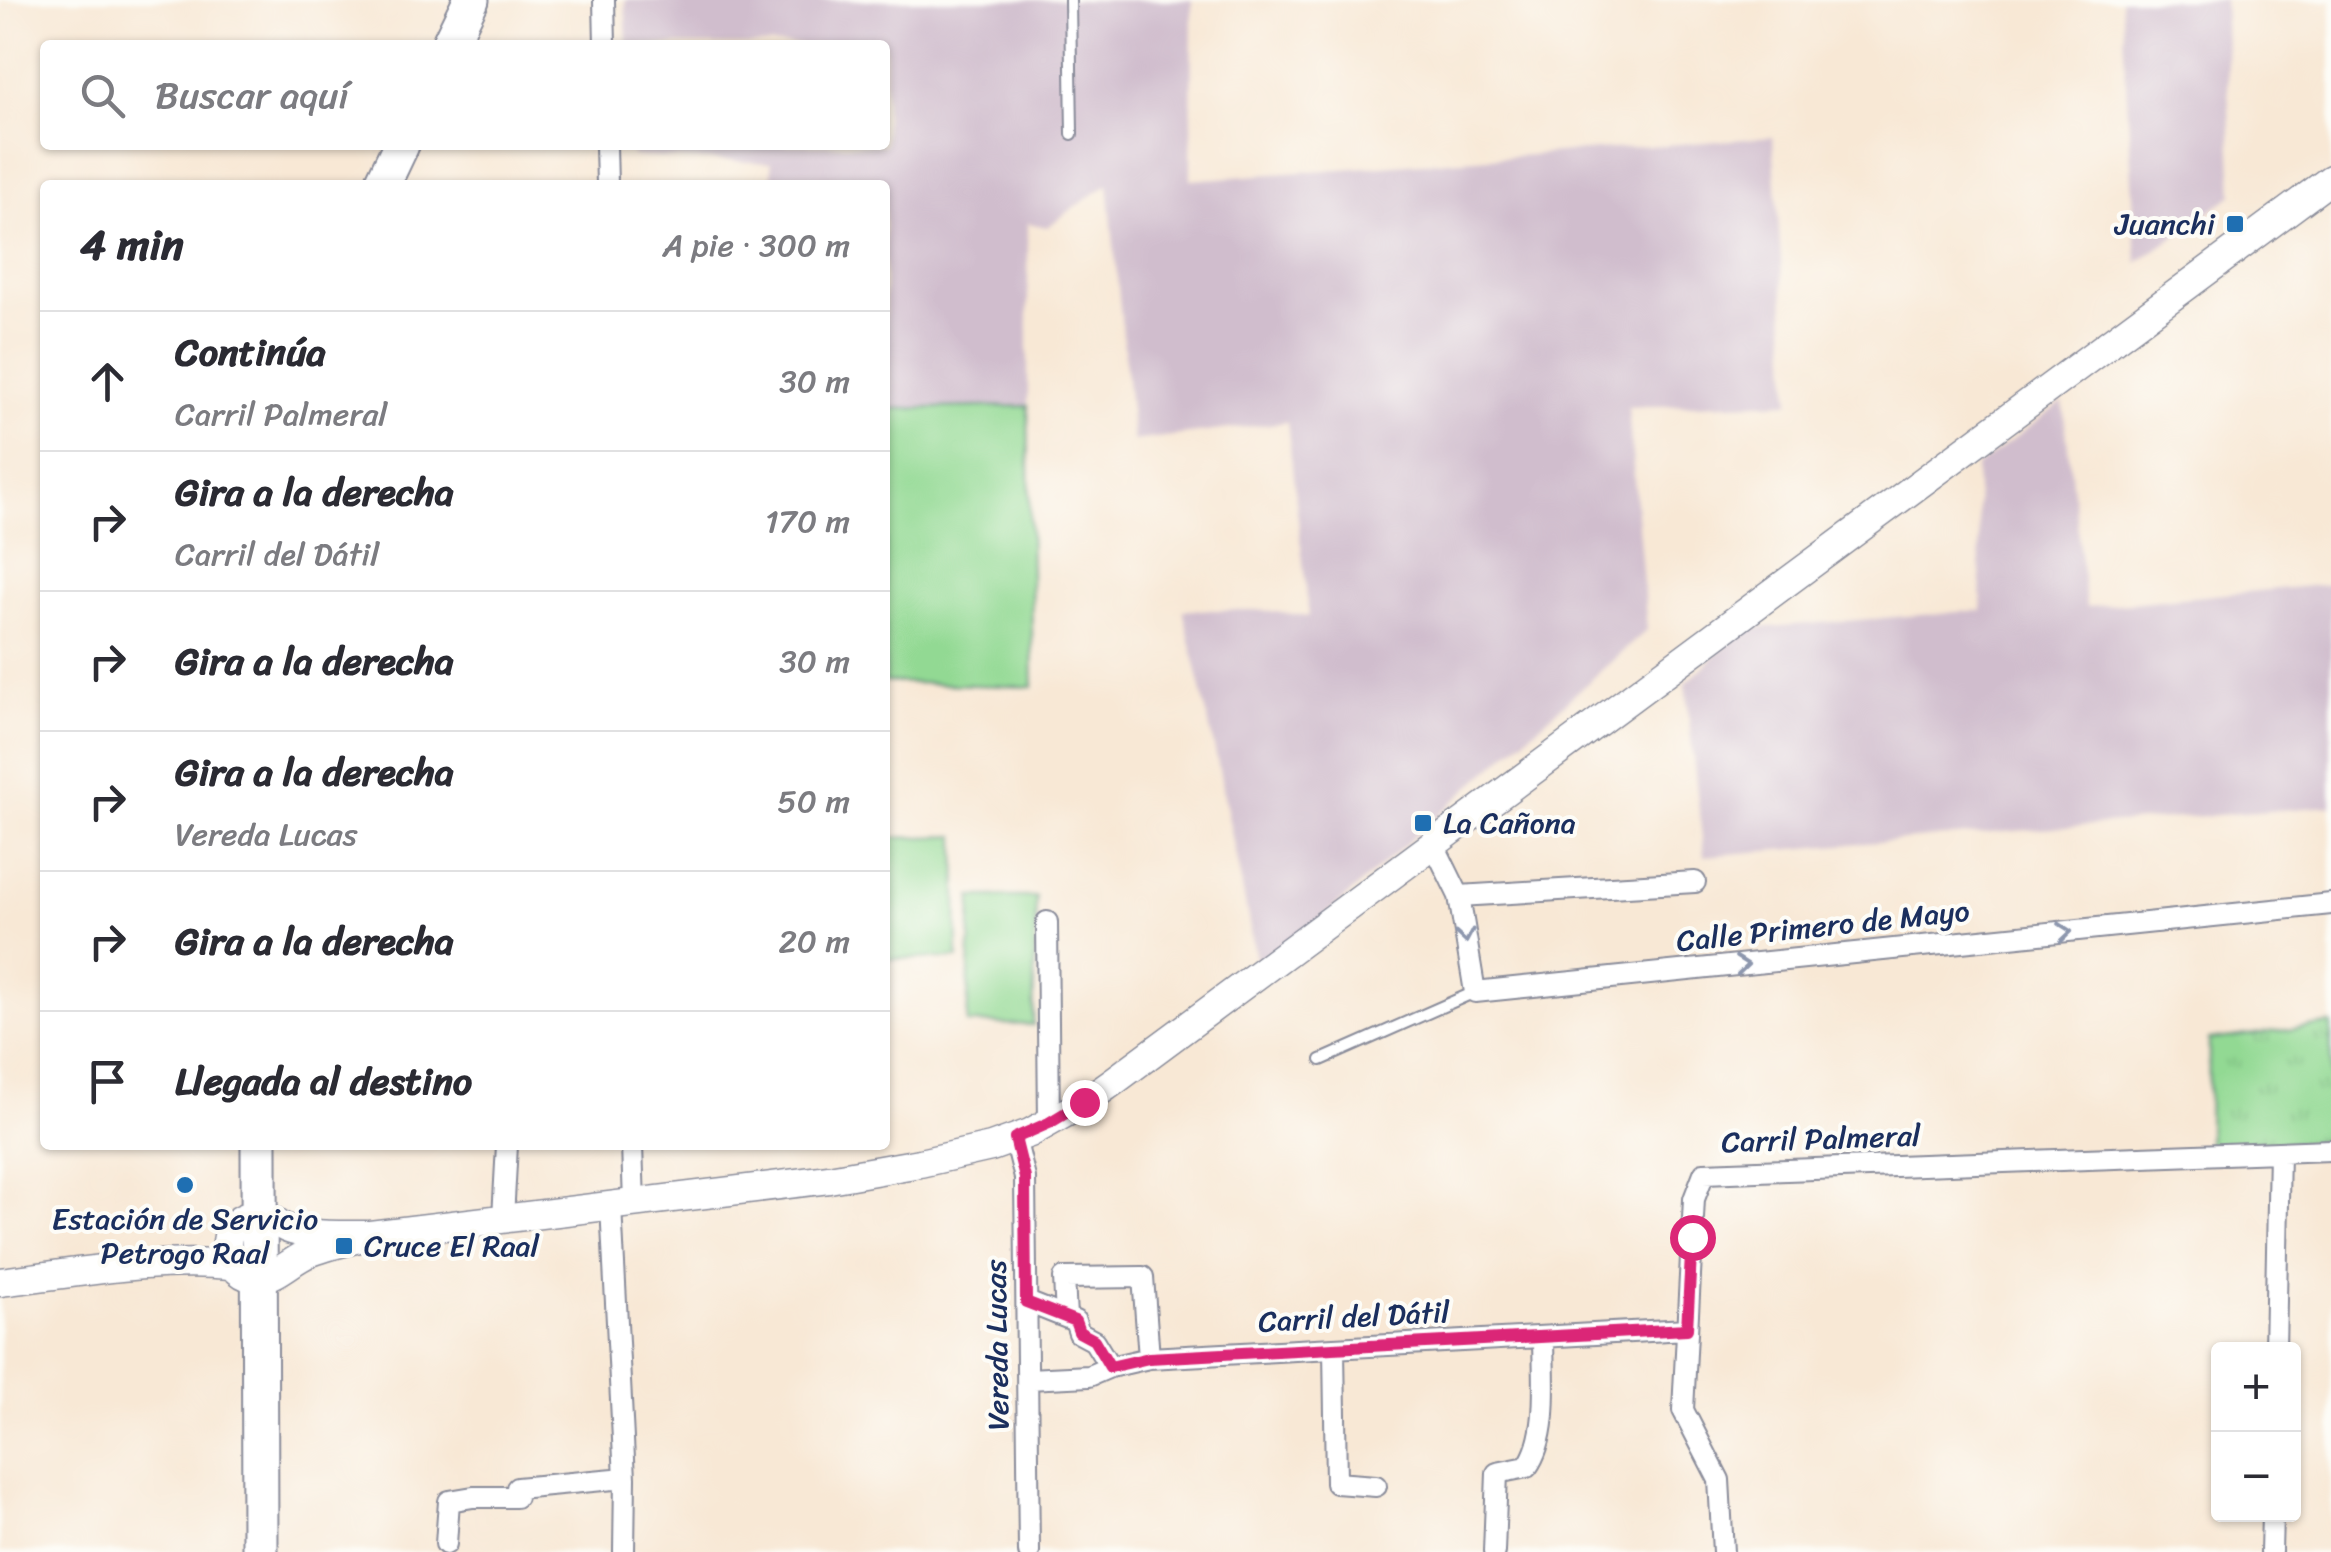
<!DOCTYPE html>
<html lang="es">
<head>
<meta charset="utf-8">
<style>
	:root { --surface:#fff; --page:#f2f2f3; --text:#2b2b33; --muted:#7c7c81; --line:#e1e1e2 }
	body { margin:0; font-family:Sriracha,sans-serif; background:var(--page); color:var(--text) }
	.controls { position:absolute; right:30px; bottom:30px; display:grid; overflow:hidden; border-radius:10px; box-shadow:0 2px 8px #0004 }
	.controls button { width:90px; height:90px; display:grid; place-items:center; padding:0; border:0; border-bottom:2px solid var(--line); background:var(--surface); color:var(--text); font:50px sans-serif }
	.stop { position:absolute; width:30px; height:30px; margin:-22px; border:8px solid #db2777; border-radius:50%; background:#fff }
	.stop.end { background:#db2777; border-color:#fff; box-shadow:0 2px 10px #0008 }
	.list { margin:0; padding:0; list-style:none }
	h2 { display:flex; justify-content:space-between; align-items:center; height:130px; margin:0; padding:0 40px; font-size:42px }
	h2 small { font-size:32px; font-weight:400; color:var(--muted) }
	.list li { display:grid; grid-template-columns:65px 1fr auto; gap:30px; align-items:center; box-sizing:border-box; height:140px; padding:0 40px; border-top:2px solid var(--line) }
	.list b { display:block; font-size:38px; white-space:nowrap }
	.list p { margin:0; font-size:32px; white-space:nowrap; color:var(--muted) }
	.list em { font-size:32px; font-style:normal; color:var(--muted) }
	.icon { flex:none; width:55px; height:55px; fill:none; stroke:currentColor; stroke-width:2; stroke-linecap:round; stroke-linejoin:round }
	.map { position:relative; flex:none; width:2331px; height:1552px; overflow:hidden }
	.search { position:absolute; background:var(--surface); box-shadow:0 2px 8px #0004; left:40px; top:40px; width:850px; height:110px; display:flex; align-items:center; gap:25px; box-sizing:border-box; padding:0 35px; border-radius:10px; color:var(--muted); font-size:38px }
	.panel { position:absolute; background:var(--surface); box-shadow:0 2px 8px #0004; left:40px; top:180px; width:850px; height:970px; border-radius:10px }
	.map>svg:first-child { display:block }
	.industrial { fill:#d0bdcd }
	.grass { fill:url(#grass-tufts); stroke:#568478; stroke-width:2.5 }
	.park { fill:#92d993; stroke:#568478; stroke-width:2.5 }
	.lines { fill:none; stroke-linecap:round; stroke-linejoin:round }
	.service-casing { stroke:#8a8c9a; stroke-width:14 }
	.minor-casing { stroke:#8a8c9a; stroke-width:24 }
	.secondary-casing { stroke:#8a8c9a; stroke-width:31 }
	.trunk-casing { stroke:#8a8c9a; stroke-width:39 }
	.service { stroke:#fff; stroke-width:10 }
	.minor { stroke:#fff; stroke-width:20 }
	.secondary { stroke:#fff; stroke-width:28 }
	.trunk { stroke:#fff; stroke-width:35 }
	.oneway { stroke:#8d97ae }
	.route { stroke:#db2777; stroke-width:12 }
	.poi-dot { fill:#1f6fb2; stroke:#fdfcf7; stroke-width:4 }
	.labels { text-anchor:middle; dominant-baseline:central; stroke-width:8; stroke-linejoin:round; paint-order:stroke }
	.poi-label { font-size:30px; fill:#1b2f5e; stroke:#fdfcf7; text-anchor:start }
	.street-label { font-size:30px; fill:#1b2f5e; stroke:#fdfcf7 }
</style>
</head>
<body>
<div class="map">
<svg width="2331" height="1552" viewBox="0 0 2331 1552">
	<defs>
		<pattern id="grass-tufts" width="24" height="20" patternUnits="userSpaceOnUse" patternTransform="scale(2.5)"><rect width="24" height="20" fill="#92d993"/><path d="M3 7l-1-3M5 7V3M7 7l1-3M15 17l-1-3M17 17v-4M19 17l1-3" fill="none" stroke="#7dbb81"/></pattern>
	</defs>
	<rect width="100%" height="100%" fill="#fdfcf7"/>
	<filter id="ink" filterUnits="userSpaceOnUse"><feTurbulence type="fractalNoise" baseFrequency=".01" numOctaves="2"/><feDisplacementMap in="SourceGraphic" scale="20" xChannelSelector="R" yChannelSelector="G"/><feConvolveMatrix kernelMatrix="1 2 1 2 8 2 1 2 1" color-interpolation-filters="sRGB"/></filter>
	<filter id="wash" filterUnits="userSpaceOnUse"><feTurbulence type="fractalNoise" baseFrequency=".0048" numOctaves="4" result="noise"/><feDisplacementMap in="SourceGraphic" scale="40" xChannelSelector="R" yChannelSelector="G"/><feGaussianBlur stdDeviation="2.25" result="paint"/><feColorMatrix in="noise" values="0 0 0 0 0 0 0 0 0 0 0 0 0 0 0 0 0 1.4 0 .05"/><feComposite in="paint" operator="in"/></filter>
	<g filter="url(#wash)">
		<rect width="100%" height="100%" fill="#f8e8d5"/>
		<path class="industrial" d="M625,0H1192L1191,180L1773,137L1790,402L1628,407L1647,630L1259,974L1217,760L1183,610H1257L1309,616L1287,422L1133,441L1108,184L1047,227L1028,223V406L885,409V185H772L771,163L632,156L631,145H885V45H627Z
			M2121,0H2224L2233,195L2137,263Z
			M2063,402L2086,607L2331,584V806L1704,856L1685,684L1744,629L1982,610L1976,467Z"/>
		<path class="grass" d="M2331,1024V1141L2208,1147L2209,1040Z"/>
		<path class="park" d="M1028,406L1033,687L885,682V409Z
			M956,836L958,958L885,959V838Z
			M972,897H1036L1033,1025L967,1023Z"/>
	</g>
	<g filter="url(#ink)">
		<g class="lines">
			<g class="service-casing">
				<path id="service" d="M1070,0L1072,134
					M1321,1060L1475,992"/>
			</g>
			<g class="minor-casing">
				<path id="minor" d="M604,0L605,45
					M606,145L607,185
					M1434,845L1459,896L1475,992L2331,904
					M1459,896L1695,882
					M1047,922L1049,1123
					M1015,1138L1025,1178L1029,1552
					M632,1145L634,1204
					M611,1206L625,1478L624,1552
					M503,1218L507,1145
					M1027,1302L1075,1321L1079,1333L1094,1341L1110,1367
					M1066,1317L1064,1278L1143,1277L1149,1358
					M1334,1348L1336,1483L1376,1486
					M2275,1350L2279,1152
					M1028,1379L1089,1376L1110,1367L1149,1358L1687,1329
					M446,1544L449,1501L473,1497H516L517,1488L625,1478
					M1494,1552L1497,1473L1527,1467C1550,1436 1543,1375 1543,1337
					M1723,1552L1719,1480L1683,1410L1694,1199L1704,1173L2331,1150
					M2271,1552L2272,1514"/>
			</g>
			<g class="secondary-casing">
				<path id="secondary" d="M370,1235C350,1241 328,1245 309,1253C293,1259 278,1276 261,1278C224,1281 213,1226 249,1216C265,1211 272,1220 284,1227C301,1237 349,1235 370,1235L829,1179L920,1163L991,1147L1030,1133L1083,1103L1114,1081L2331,179
					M0,1282C77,1273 154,1258 232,1265"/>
			</g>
			<g class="trunk-casing">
				<path id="trunk" d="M449,45L471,0
					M382,185L401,145
					M259,1145L260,1552"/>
			</g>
			<use href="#service" class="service"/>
			<use href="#minor" class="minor"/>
			<use href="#secondary" class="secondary"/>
			<use href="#trunk" class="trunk"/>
		</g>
		<defs><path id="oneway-chevron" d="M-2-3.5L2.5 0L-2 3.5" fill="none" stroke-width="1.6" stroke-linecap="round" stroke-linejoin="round" transform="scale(2.5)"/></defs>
		<g class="oneway">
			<use href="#oneway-chevron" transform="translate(2065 932) rotate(-6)"/>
			<use href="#oneway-chevron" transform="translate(1465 936) rotate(80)"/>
			<use href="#oneway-chevron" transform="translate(1742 965) rotate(-6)"/>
		</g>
	</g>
	<g class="lines" filter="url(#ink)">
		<path class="route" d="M1084,1102L1049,1123L1015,1138L1025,1178L1026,1302L1075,1321L1079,1332L1094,1340L1110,1367L1149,1358L1687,1329L1692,1237"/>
	</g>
	<g class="poi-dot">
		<rect x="2225" y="214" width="20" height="20" rx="5"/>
		<rect x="1413" y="813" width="20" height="20" rx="5"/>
		<circle cx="185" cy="1185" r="10"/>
		<rect x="334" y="1236" width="20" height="20" rx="5"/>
	</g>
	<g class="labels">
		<g class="poi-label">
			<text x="2215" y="224" text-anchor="end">Juanchi</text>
			<text x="1443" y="823">La Cañona</text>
			<text x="185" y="1219" text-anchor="middle">Estación de Servicio<tspan x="185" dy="34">Petrogo Raal</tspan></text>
			<text x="364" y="1246">Cruce El Raal</text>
		</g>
		<g class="street-label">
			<text transform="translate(1823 926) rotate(-6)">Calle Primero de Mayo</text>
			<text transform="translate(1821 1139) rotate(-2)">Carril Palmeral</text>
			<text transform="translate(1354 1317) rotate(-3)">Carril del Dátil</text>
			<text transform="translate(997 1345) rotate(-91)">Vereda Lucas</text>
		</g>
	</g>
</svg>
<div class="controls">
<button>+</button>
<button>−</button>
</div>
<div class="stop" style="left:1692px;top:1237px"></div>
<div class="stop end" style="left:1084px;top:1102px"></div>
<div class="search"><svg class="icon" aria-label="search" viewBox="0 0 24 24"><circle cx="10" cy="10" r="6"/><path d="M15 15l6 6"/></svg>Buscar aquí</div>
<section class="panel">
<h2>4 min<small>A pie · 300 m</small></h2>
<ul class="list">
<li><svg class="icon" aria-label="ahead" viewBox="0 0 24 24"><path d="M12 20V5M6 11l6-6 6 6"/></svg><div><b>Continúa</b><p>Carril Palmeral</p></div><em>30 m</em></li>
<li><svg class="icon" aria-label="right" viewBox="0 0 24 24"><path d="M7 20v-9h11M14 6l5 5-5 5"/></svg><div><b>Gira a la derecha</b><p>Carril del Dátil</p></div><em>170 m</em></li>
<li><svg class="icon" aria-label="right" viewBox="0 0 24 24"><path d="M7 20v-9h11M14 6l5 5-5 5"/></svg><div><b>Gira a la derecha</b></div><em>30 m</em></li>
<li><svg class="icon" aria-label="right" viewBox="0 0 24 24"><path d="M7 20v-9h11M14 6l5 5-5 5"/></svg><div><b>Gira a la derecha</b><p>Vereda Lucas</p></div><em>50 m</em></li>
<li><svg class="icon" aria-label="right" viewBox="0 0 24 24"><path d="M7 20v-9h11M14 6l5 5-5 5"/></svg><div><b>Gira a la derecha</b></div><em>20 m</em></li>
<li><svg class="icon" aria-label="arrive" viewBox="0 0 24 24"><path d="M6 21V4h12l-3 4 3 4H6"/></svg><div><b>Llegada al destino</b></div></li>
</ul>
</section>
</div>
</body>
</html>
